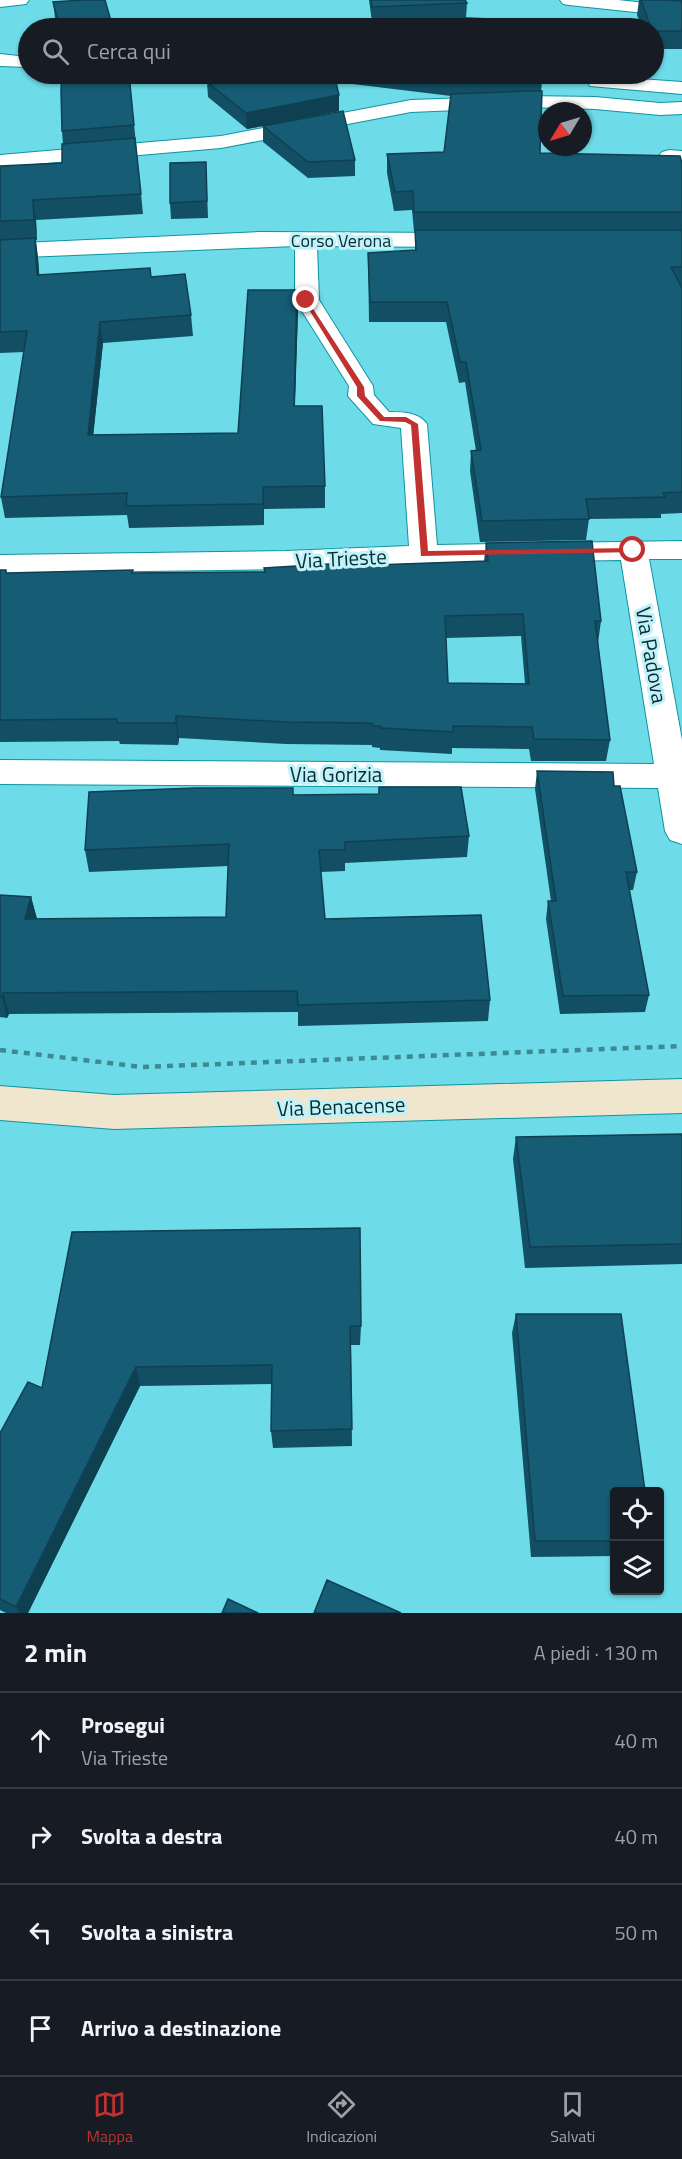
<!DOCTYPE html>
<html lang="it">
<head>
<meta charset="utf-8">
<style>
	:root { --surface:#171b24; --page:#242831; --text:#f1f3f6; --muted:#9ea1a6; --line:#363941; --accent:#c03130 }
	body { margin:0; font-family:"Titillium Web",sans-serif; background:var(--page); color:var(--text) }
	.controls { position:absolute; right:18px; bottom:18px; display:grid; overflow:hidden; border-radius:6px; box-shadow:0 2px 4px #0004 }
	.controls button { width:54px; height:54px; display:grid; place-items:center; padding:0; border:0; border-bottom:2px solid var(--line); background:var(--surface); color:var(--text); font:30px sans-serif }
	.compass { position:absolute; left:538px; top:102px; width:54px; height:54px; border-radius:50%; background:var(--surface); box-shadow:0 2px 4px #0004; rotate:232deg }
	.stop { position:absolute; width:18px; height:18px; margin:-14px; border:4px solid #c03130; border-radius:50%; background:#fff }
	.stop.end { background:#c03130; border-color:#fff; box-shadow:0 2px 6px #0008 }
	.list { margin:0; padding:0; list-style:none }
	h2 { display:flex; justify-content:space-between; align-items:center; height:78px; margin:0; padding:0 24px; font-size:26px }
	h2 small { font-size:20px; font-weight:400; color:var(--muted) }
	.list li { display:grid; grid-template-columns:39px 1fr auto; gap:18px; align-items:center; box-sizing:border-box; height:96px; padding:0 24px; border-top:2px solid var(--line) }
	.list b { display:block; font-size:22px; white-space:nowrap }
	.list p { margin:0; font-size:20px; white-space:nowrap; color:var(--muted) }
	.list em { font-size:20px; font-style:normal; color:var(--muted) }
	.icon { flex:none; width:33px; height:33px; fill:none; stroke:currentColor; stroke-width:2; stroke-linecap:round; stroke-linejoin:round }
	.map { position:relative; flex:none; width:682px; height:1613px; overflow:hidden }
	.search { position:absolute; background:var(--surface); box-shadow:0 2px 4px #0004; left:18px; right:18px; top:18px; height:66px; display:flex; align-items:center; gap:15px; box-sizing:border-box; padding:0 21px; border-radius:33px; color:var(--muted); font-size:22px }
	.sheet { height:462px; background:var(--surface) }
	nav { display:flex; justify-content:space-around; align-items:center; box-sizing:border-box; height:84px; border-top:2px solid var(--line); background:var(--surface); font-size:16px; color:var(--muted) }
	nav a { display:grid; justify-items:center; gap:3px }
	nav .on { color:var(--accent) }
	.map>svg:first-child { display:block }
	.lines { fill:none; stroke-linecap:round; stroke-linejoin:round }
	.street-casing { stroke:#0f94a1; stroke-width:2 }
	.secondary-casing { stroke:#0f94a1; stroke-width:2 }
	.path { stroke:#3e8a93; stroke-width:4.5; stroke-dasharray:6 6; stroke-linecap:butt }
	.street { fill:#fff; fill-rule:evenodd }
	.secondary { fill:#f0e6ce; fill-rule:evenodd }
	.wall { fill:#124f64; fill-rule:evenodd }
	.shaded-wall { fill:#0f4051 }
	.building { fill:#155c74; stroke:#0f4051; stroke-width:1.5; fill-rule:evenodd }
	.route { fill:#c03130 }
	.labels { text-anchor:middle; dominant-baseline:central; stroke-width:6; stroke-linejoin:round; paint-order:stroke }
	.far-street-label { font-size:18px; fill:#092d32; stroke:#c1f2f9 }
	.street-label { font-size:21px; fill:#092d32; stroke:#c1f2f9 }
</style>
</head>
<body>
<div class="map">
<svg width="682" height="1613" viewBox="0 0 682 1613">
	<rect width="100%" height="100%" fill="#6ddbe8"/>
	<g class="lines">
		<g class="street-casing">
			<path id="street" d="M0,0H29L26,4L0,7Z
				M560,0H618L682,7V17L569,5L563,4Z
				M0,54L28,57V67L0,66Z
				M597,76L682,82V94L590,86L588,82L590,78Z
				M526,96L595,97L660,103L682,102V114L660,115L595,109L526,107L411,112L221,148L0,167V155L221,136L411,100Z
				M669,150L682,151V163L662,160L659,156L662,152Z
				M259,232L458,233L466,235L469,240L466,245L458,247L317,246L319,300L373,386L374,395L389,412C403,412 418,412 427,424L437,545L682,541V559H649L682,740V844L670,840L665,831L658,788L0,784V760L654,764L621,560L424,563L286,569L0,573V555L286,551L409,546L401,428L373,424L348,396L349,386L295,300V246L0,258V244Z"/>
		</g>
		<g class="secondary-casing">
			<path id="secondary" d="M682,1079V1113L114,1129L0,1120V1086L114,1095Z"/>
		</g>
		<path class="path" d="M0,1050L142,1067L682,1046"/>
		<use href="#street" class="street"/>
		<use href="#secondary" class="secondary"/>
	</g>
	<path class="wall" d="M369,0H465L467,3L466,18L372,22Z
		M639,0H682V49H654V28H642L637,15Z
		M53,2L113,28H58L55,18Z
		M129,74L143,214L36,220L37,240H36L38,258L39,275L151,277L191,315L193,336L103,343L93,435L238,433L297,290L298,311L295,406L325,486V508L264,509V525L129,528L127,515L5,518L1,497L24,352L0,353V166L62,163L63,144L62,131Z
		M241,74H543L541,91L540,153L682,163V513L661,514V518L589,519L586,540L480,542L470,471L471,451H476L465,382L459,383L446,322H369L368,253L415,250V231H414L412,210L394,211L387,173V154L444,152L451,96L336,82L339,95V111L247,129L208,97L207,82Z
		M263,126L355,160V176L308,178L263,142Z
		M206,162L208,218L171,219L170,203Z
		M486,543L601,621L598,643L610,740L606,761H531L529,749L452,748V754L380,750V748L372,747V745L286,744L179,738L178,745L120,744L119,741L0,742V570L7,573H133L264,572L345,566L484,561ZM521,636L525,684L448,683L446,638Z
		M537,771L614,786L637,872L633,890H629L649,995L645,1012L560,1014L546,919L548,901H551L535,789Z
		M379,787L469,836L467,857L345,863V871L321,872L325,919L490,1000L488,1021L298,1026V1012L9,1014L7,1018L0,1017V895L31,897L37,919L226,917L228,866L89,872L85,850L293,795L378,794Z
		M682,1134V1264L525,1268L513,1159L516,1137Z
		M72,1232L361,1326L360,1345H351L352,1446L273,1448L271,1431L272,1384L140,1386L28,1613H6L0,1610V1433L42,1388Z
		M516,1314L615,1491V1556L531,1557L512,1333Z"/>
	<path class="shaded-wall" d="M339,95V111L247,129L246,113Z
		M33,200L36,220L37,240L34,220Z
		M35,238L38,258L41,296L37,275Z
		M297,290L298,311L294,427V406Z
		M100,322L103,343L91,457L88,435Z
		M263,487L264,509V525L263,504Z
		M176,716L179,738L178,745L176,723Z
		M31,897L37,919H25Z
		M3,993L9,1014L7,1018L2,997Z
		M136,1367L140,1386L28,1613H19L16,1607Z"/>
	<path class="building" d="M82,0H105L113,28H60L53,2Z
		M371,0H465L467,3L372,7Z
		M641,0H669L682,1V31H654V28H651Z
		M467,18L545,21L544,28H425Z
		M62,74H129L134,125L62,131L61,90Z
		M241,74H334L339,95L246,113L207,82Z
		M396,74H543V78L451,81Z
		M528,91H542L540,153L680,156L682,163V212H414L413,191L395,192L387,154L444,152L451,94Z
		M343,111L355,160L308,162L263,126Z
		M135,138L141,194L33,200L34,220L0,221V166L62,163V144Z
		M206,162L207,201L170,203V163Z
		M415,230H682V267H671L682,288V492L663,493L665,497L586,499L589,519L482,521L471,451L481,450L466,362H460L447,302H370L368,253L416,250Z
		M35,238L37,275L150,268L151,277L185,274L191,315L100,322L88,435L238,433L248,290H297L294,406H322L325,486L263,487V504L126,506L127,493L1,497L27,331L0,332V240Z
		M592,541L601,621H595L610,740L534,739L532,727L453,726V732L381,728V726H373L372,723L285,722L176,716V723H117V719L0,720V570H6V573L133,570L132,573L265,572L264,568L345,563V566L488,561L486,543ZM523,614L529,684L448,683L445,616Z
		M537,771L613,772L614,786H620L637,872H626L649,995L563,996L548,901H556Z
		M379,787H461L469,836L345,842V850H319L325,919L481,915L490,1000L298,1005L297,991L3,993L2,997H0V895L31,897L25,919L226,917L229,844L85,850L89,792L196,788H293V795L379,794Z
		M682,1134V1244L530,1247L516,1137Z
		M360,1228L361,1326H350L352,1429L271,1431L272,1365L136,1367L16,1607L0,1599V1433L28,1382L42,1388L72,1232Z
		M516,1314H621L645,1491H615V1541H535Z
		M327,1580L401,1613H314Z
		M228,1599L258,1613H222Z"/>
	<path class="route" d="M306,298L364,387L365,396L384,417H406L418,424L428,551L633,548L637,550L636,552L421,556L411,425L405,422L380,421L357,396V387L303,300Z"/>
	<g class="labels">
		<g class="far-street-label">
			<text x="341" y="240">Corso Verona</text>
		</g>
		<g class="street-label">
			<text transform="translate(341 558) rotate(-3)">Via Trieste</text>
			<text transform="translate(652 655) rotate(80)">Via Padova</text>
			<text x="336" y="774">Via Gorizia</text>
			<text transform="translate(341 1106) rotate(-2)">Via Benacense</text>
		</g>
	</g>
</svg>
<div class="controls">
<button><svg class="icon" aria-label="locate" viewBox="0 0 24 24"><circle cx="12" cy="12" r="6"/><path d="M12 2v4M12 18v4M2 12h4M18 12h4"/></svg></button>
<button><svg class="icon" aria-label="layers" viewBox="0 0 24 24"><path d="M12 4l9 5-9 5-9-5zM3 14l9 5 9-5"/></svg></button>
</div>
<svg class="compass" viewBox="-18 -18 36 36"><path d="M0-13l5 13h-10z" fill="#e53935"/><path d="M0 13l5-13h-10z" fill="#9ea1a6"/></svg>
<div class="stop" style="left:633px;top:550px"></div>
<div class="stop end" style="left:306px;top:300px"></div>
<div class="search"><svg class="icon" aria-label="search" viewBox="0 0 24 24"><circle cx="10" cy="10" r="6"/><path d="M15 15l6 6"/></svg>Cerca qui</div>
</div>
<section class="sheet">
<h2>2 min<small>A piedi · 130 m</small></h2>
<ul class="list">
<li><svg class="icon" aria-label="ahead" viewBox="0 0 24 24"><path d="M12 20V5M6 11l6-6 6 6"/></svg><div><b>Prosegui</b><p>Via Trieste</p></div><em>40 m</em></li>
<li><svg class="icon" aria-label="right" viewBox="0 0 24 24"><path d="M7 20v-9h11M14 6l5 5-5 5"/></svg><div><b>Svolta a destra</b></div><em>40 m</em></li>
<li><svg class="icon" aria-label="left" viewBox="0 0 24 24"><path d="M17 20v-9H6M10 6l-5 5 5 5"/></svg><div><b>Svolta a sinistra</b></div><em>50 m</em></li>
<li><svg class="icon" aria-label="arrive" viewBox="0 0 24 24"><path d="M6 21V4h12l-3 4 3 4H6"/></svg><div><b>Arrivo a destinazione</b></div></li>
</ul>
</section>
<nav>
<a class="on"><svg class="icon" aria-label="map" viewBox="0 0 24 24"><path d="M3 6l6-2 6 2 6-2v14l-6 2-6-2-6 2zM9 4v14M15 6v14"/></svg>Mappa</a>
<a><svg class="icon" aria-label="directions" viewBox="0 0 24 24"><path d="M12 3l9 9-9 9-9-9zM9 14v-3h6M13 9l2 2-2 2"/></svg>Indicazioni</a>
<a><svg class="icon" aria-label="saved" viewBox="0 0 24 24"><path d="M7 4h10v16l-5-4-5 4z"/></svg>Salvati</a>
</nav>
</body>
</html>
